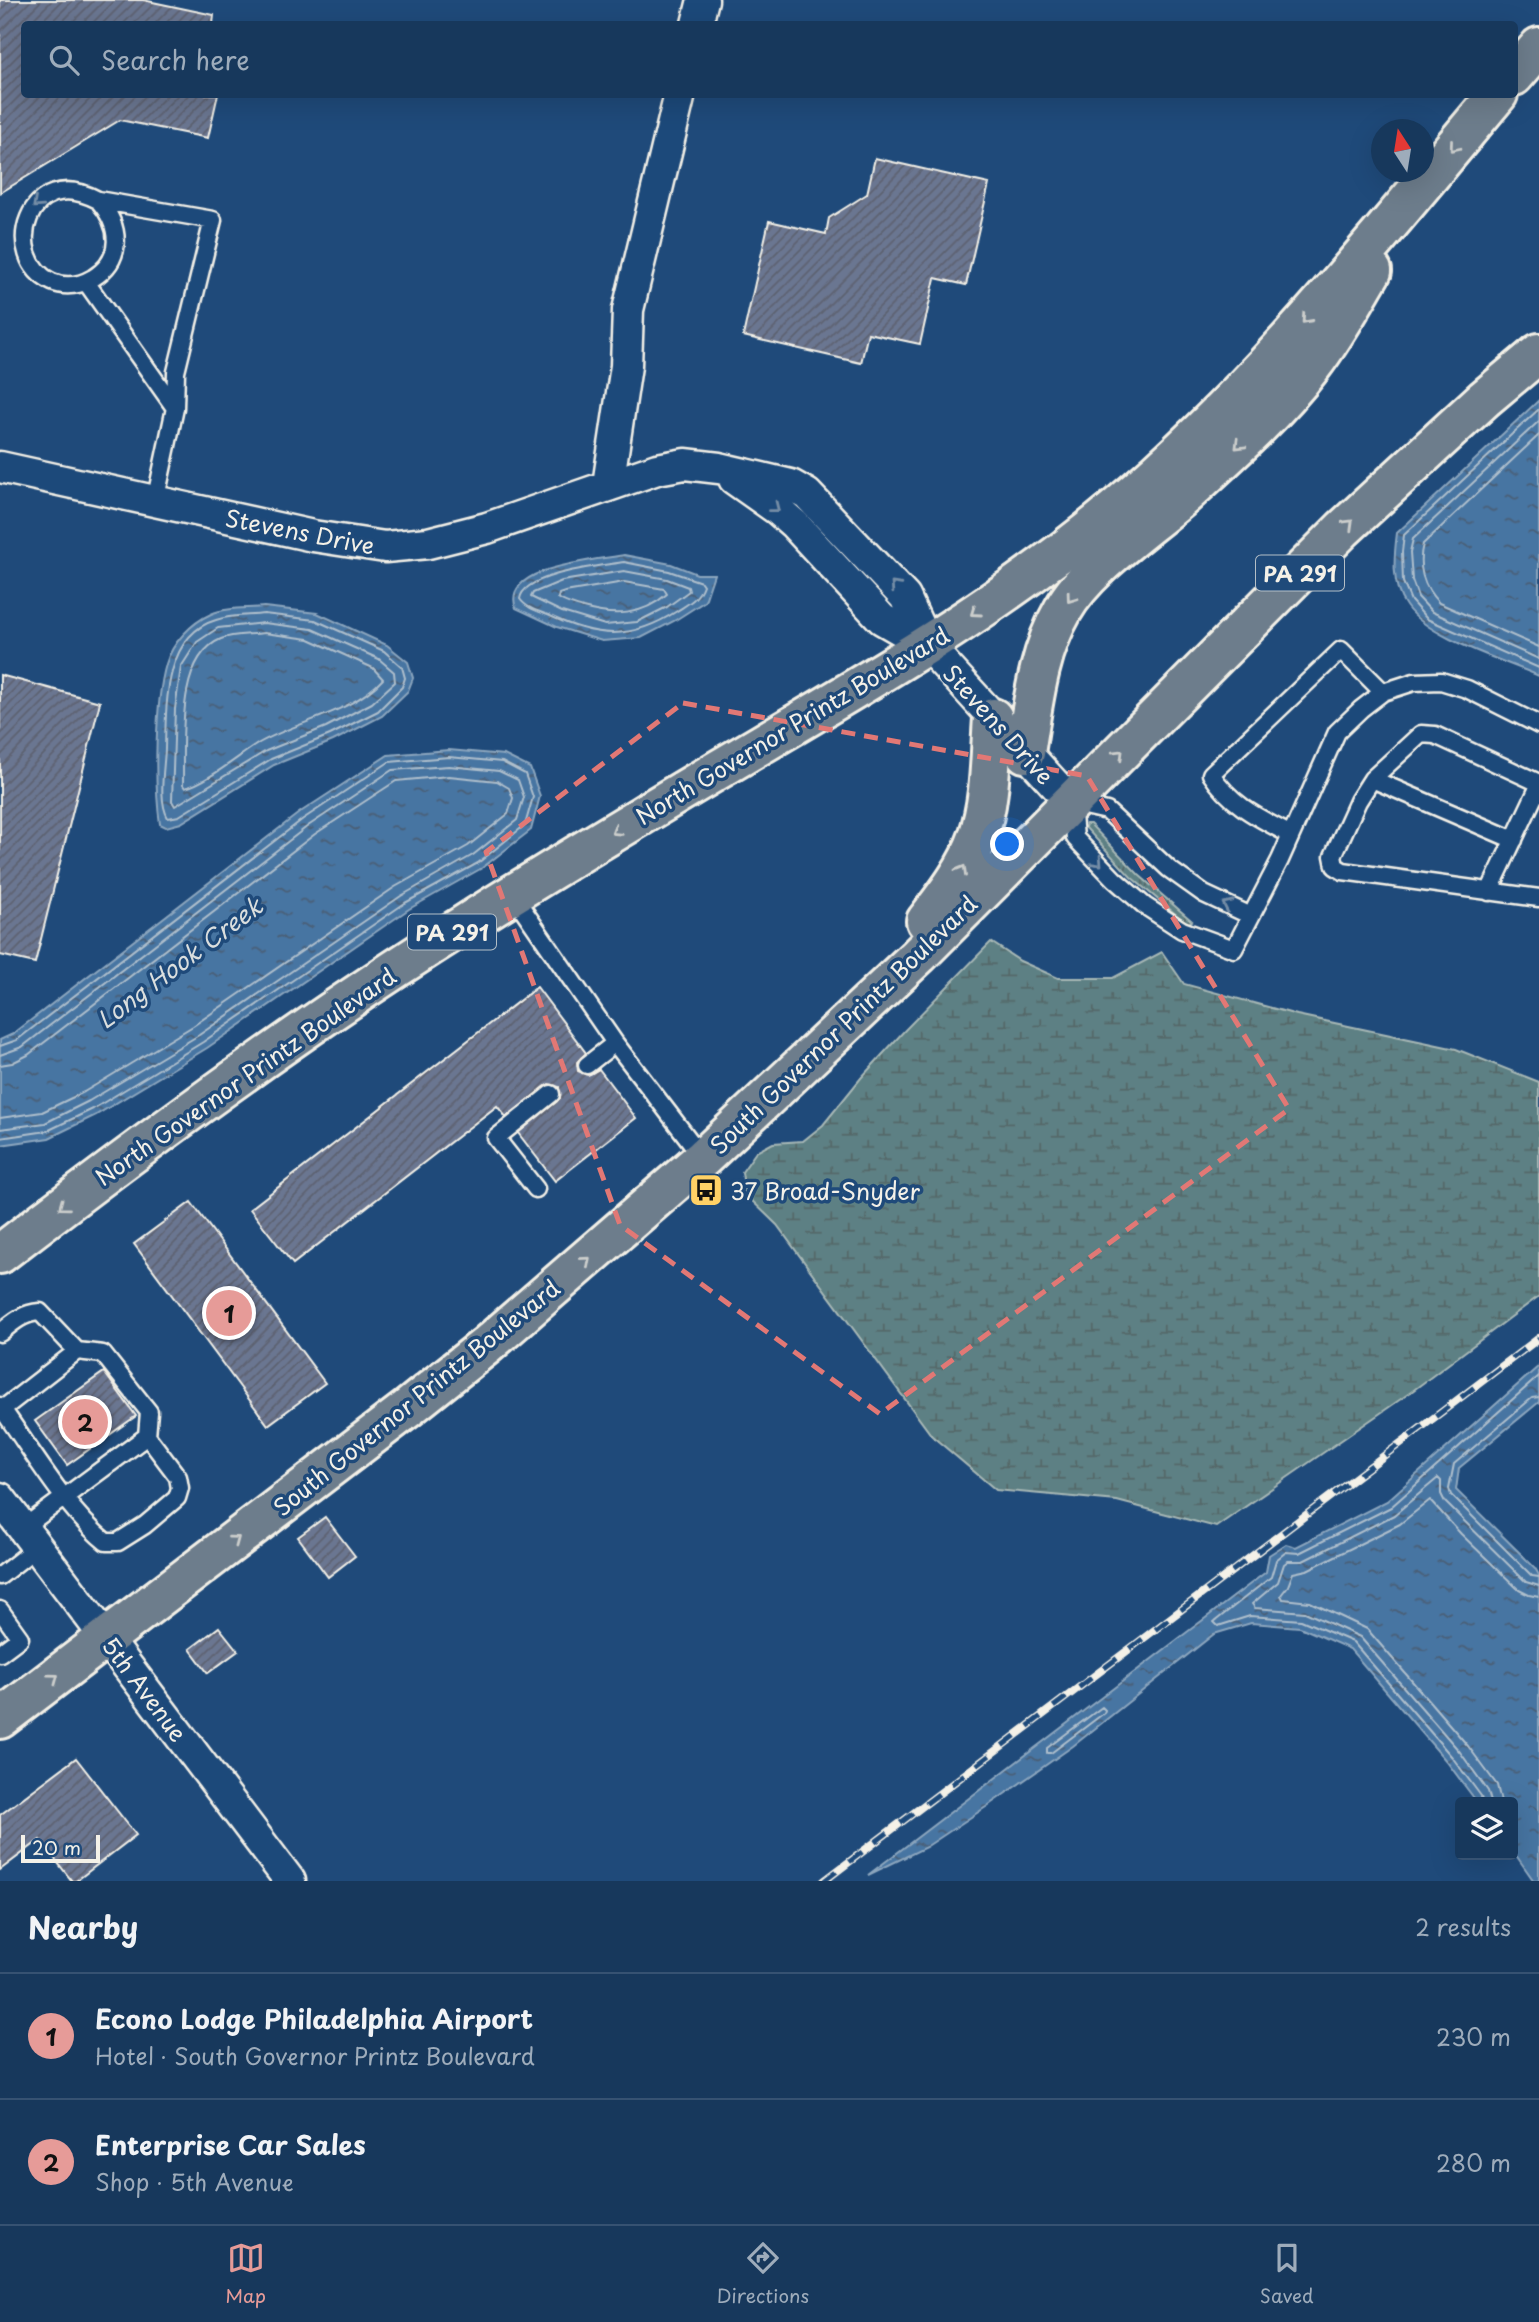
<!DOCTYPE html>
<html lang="en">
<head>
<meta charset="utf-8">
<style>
	:root { --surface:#17385c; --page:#203f62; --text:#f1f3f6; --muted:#9eacbb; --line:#365272; --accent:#e69b98 }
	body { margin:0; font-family:"Playpen Sans",sans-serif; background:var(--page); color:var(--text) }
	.controls { position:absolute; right:21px; bottom:21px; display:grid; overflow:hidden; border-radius:7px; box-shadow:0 7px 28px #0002 }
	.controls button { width:63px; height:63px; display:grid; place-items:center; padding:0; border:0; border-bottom:2px solid var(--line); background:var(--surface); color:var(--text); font:35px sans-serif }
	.compass { position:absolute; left:1371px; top:119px; width:63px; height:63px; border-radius:50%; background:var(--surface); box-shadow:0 7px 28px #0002; rotate:348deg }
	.scale { position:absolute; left:21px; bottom:18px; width:79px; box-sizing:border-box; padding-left:7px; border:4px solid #f4f1e8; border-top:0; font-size:19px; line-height:24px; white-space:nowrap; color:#f4f1e8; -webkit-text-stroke:5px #1f4a7a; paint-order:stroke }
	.you { position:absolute; left:1008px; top:845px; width:24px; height:24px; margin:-18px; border:5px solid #fff; border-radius:50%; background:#1a73e8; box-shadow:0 0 0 10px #1a73e833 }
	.badge { display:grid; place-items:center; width:46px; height:46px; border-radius:50%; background:var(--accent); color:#111; font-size:23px; font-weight:700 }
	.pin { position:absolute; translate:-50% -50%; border:4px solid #fff; box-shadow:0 2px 7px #0006 }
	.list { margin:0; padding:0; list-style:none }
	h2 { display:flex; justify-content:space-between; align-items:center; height:91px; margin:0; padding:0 28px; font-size:30px }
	h2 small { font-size:23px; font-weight:400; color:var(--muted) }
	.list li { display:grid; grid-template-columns:46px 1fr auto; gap:21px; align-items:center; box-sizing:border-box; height:126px; padding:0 28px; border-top:2px solid var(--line) }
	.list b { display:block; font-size:26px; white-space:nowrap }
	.list p { margin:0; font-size:23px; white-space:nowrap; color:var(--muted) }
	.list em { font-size:23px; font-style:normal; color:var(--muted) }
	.icon { flex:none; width:38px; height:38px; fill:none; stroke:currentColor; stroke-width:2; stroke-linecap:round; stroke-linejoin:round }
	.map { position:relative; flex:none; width:1539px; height:1881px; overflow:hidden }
	.search { position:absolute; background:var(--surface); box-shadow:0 7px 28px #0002; left:21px; right:21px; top:21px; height:77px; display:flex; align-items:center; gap:18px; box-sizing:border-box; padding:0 24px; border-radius:7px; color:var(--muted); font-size:26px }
	.sheet { height:343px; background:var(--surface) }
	nav { display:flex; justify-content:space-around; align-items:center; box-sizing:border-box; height:98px; border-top:2px solid var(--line); background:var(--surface); font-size:19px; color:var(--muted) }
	nav a { display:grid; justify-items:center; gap:4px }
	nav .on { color:var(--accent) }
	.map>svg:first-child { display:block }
	.grass { fill:url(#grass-tufts); stroke:#a8b8b6; stroke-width:2 }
	.wetland { fill:url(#wetland-marsh); stroke:#a8b8b6; stroke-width:2 }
	.water { fill:url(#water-ripples); stroke:#8ca6be; stroke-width:2 }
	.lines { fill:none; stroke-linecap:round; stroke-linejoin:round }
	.shore { stroke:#afbfcc; stroke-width:2 }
	.building { fill:url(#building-hatch); stroke:#f4f1e8; stroke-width:2 }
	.service-casing { stroke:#f4f1e8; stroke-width:21 }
	.minor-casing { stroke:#f4f1e8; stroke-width:35 }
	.primary-casing { stroke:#f4f1e8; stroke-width:44 }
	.service { stroke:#1f4a7a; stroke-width:16 }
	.minor { stroke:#1f4a7a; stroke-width:30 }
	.primary { stroke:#6d7d8c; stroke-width:38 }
	.rail-casing { stroke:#f4f1e8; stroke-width:8 }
	.rail { stroke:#1f4a7a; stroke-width:5; stroke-dasharray:16; stroke-linecap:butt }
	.oneway { stroke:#cccecc }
	.oneway2 { stroke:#748da6 }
	.marked { fill:none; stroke:#e27875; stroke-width:5; stroke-dasharray:14 9; stroke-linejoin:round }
	.labels { text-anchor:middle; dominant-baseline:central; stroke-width:7; stroke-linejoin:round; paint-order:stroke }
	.shield { fill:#1f4a7a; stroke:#b4bfc7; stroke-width:2 }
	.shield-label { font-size:21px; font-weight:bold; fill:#f4f1e8 }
	.street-label { font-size:23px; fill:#f4f1e8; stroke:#1f4a7a }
	.poi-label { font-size:23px; fill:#f4f1e8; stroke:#1f4a7a; text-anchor:start }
	.water-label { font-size:24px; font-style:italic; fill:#dadede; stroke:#1f4a7a }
</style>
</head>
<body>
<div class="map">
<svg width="1539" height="1881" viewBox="0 0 1539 1881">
	<defs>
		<pattern id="grass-tufts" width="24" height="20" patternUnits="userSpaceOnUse" patternTransform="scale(1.75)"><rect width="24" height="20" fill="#5d8084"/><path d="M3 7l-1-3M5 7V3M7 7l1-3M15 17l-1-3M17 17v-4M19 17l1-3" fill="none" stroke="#546768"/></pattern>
		<pattern id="wetland-marsh" width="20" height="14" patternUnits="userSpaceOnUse" patternTransform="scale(1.75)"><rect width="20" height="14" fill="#5d8084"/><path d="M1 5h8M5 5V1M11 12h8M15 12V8" fill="none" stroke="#546768"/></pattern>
		<pattern id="water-ripples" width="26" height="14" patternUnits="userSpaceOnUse" patternTransform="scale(1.75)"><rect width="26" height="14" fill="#4774a2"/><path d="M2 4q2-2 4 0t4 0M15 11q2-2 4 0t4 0" fill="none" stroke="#485e74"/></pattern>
		<pattern id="building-hatch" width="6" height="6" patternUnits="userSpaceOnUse" patternTransform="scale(1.75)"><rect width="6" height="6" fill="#6b7691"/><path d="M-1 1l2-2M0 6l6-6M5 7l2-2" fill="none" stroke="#5c616f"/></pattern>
	</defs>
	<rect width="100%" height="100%" fill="#1f4a7a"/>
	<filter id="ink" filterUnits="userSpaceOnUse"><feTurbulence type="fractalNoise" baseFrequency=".0143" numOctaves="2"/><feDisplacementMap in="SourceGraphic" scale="14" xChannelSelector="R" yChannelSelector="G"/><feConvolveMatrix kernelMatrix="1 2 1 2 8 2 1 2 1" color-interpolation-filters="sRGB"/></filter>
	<g filter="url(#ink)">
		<path class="grass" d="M1086,824H1090L1139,875L1192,921L1189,923L1185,922L1131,877L1085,827Z"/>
		<path class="wetland" d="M991,942L1020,961L1058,978H1113L1162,952L1184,984L1297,1015L1456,1049L1539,1082V1296L1411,1392L1216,1527L1117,1501L996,1490L932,1436L777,1225L745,1194L742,1172L756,1152L773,1143L803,1141L823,1125L861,1078L905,1030Z"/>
		<path class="water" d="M1539,400V676C1503,660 1428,638 1406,606C1391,586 1394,556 1397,533Z
			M624,555L671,564L697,574H714L705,601L674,621L641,638L602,641L557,627L516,608C500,566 598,560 624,555Z
			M264,607L317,613L387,645L408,662L413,678L408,691L382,716L333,741L274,765L181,823L166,827L160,824C154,784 155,702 166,664C172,643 191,623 211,614C226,607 248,609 264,607Z
			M449,750L504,755L530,768L540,796L531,830L482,868L409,909L207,1048L96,1115L49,1138L0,1145V1040L13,1034L299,813L388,755Z
			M1539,1366V1402L1459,1468L1456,1490L1535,1568L1539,1575V1881H1534L1513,1851V1802H1477L1447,1762L1350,1649L1300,1627L1251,1623L1214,1634L1073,1746L986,1807L926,1847L868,1875L1266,1572L1269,1555L1286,1544L1296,1547L1387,1501Z"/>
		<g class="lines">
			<path class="shore" d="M1539,409L1404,535L1402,552L1403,582L1411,601L1427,619L1539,668
				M1539,421L1413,539L1410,552L1412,580L1418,597L1432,612L1539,659
				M1539,435L1423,544C1417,566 1423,587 1439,603L1539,647
				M624,562L669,571L701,582L703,585C698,599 689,603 677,611C631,641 596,638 548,615C538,611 526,608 520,599C523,573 602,566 624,562Z
				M624,571L667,579L688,587L689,591L667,607L637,622L605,625L562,612L531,597L533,593L562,581Z
				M624,582L664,589L667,594C642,616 614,617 583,608C574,605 565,603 558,598L559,594L565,592Z
				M264,614L315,620L384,651L402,667L405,678L402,687L378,711L330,735L271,759L179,816L168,818C158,800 164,770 165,749C166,706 164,635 216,620C231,615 249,616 264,614Z
				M264,623L312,629L379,659L394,672L395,682L372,703L326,727L266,751L175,806L172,801L175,709L181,667L197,642L218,628Z
				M264,633L309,639L373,668L383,679C351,714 299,720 259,743C238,756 208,782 185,788L183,785C184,744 175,658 221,639C233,634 251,635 264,633Z
				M0,1046L17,1040L303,819L389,762L449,757L502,762L525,774L533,797L525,825L478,863L405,903L203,1042L93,1109L47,1131L0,1138
				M0,1055L22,1047L308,826L392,770L449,766L499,771L518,780L524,797L517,820L473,855L401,896L199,1035L89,1101L45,1123L0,1129
				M0,1065L12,1063L28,1055L315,834L396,781L449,776L497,781L509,788L513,798L508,814L468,846L395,887L193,1026L84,1092L42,1112L0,1118
				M1539,1397L1532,1398L1454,1464L1449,1489L1451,1495L1532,1576L1539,1577
				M1102,1707L1105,1710L1104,1713L1051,1753H1047V1748Z
				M1482,1802L1481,1796L1452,1757L1353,1642L1301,1620L1250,1616L1218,1626L1214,1622L1271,1577L1276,1560L1286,1552L1299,1553L1391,1507L1539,1376
				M1491,1802L1488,1791L1460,1752L1360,1637L1305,1612L1255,1608L1252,1604L1278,1582L1284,1564L1288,1561H1303L1394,1515L1438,1478L1441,1481V1494L1445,1502L1526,1582L1539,1586
				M1501,1802L1497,1785L1468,1746L1367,1629L1310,1602L1283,1599L1281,1595L1288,1586L1293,1573L1307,1570L1400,1524L1430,1500L1461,1534L1519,1590L1529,1595L1539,1597"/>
		</g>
		<path class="building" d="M0,0H143L214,15L213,24H24V94H218L208,138L120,120L0,193Z
			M875,158L989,184L966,285L935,278L920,344L868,333L861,363L743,336L769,221L826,234L829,218L867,194Z
			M0,675L100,702L35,963L0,955Z
			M537,987L586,1053L577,1062L578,1071L588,1075L599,1069L636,1118L555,1181L518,1133L560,1098L559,1087L549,1084L506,1117L497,1106L293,1264L250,1209Z
			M191,1202L325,1383L268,1425L134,1244Z
			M104,1372L136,1416L67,1465L35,1421Z
			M325,1517L355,1556L328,1577L298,1537Z
			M219,1627L238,1651L208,1673L190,1649Z
			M76,1758L136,1835L76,1881H72L40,1840L0,1870V1815Z"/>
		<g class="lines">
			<g class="service-casing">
				<path id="service" d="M98,200C120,225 125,258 93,278C81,285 66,288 52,282C0,258 27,162 98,200L213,220L176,372L175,408L155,502
					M86,282L175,408
					M1372,779L1514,840
					M1539,783L1435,735L1421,734L1372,779L1358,801L1333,856L1335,866L1343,871L1539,898
					M1291,835C1259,818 1232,806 1211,774L1341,650L1383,692
					M1489,892L1539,786
					M513,895L615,1043L703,1158
					M1251,916L1204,894L1169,869L1107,811L1072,803L1075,838L1114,879L1145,906L1182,930L1234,949L1280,860L1337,732L1361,709L1383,692L1414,682L1441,681L1467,689L1539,725
					M587,1065L615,1043
					M536,1189L496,1138L551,1094
					M0,1333C13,1322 23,1313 40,1312L77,1351
					M0,1406C31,1449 66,1510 106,1542H118L145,1525L177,1498L180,1488L178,1477L147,1436
					M0,1411L77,1351L103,1354L149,1412L147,1436L23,1528
					M0,1576L37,1547
					M0,1610L20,1638L0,1653"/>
			</g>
			<g class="minor-casing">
				<path id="minor" d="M697,24L703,0
					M0,467L313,536L385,547L428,543L487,528L657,469L685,464L719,468L791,485L807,494L905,597L927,645
					M734,479L778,510L794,524L882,619L927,645L1072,803
					M608,485L626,366L628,310L680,94
					M0,1498L290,1881"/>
			</g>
			<g class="primary-casing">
				<path id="primary" d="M1514,76L1539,47
					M1025,753C1033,704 1038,653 1063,610C1087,567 1148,528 1186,494C1230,454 1276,413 1312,366C1335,336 1353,303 1372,271
					M926,921C946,895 967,868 978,837C991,800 990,757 993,718
					M0,1254C96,1180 194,1107 293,1038C406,959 523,887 641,816C801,718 970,631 1115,509C1259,388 1377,238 1498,94
					M0,1719L407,1409L487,1345L703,1158L919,955L1343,529L1484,399L1539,353"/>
			</g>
			<use href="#service" class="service"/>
			<use href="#minor" class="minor"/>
			<use href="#primary" class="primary"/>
			<g class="rail-casing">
				<path id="rail" d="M824,1881L1539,1338"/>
			</g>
			<use href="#rail" class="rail"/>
		</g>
		<defs><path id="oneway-chevron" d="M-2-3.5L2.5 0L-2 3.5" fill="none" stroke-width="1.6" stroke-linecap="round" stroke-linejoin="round" transform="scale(1.75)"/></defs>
		<g class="oneway">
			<use href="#oneway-chevron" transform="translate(1454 147) rotate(130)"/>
			<use href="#oneway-chevron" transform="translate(1306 319) rotate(132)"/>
			<use href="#oneway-chevron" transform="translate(1239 445) rotate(135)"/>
			<use href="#oneway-chevron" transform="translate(1349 524) rotate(-44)"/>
			<use href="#oneway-chevron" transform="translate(1071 598) rotate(126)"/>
			<use href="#oneway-chevron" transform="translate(975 612) rotate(145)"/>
			<use href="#oneway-chevron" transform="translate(1119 754) rotate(-45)"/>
			<use href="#oneway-chevron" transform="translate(616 831) rotate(148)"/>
			<use href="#oneway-chevron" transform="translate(962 870) rotate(-60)"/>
			<use href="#oneway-chevron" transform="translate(63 1206) rotate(143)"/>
			<use href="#oneway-chevron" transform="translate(586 1261) rotate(-41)"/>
			<use href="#oneway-chevron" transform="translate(235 1540) rotate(-37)"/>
			<use href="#oneway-chevron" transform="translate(54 1678) rotate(-37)"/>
		</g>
		<g class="oneway2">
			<use href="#oneway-chevron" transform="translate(37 204) rotate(138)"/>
			<use href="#oneway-chevron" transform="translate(775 508) rotate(38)"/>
			<use href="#oneway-chevron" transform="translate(895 586) rotate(-133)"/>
			<use href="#oneway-chevron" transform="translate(1098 862) rotate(47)"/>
			<use href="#oneway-chevron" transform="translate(1227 905) rotate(-155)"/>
		</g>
	</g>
	<path class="marked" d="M683,703L1087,776L1289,1109L880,1414L620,1225L486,852Z"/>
	<defs>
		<g id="bus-square" transform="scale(1.75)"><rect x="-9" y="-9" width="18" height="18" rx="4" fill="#ffd166" stroke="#1f4a7a"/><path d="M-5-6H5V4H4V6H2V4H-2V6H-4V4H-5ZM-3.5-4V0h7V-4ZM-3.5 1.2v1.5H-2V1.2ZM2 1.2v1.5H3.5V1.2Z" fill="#111"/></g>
	</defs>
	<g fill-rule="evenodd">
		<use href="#bus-square" x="706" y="1190"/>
	</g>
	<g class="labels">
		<g class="shield">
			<rect x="1256" y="555.5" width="88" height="35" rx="5"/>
			<rect x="408" y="914.5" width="88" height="35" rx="5"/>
		</g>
		<g class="shield-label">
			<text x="1300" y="573">PA 291</text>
			<text x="452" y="932">PA 291</text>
		</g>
		<g class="street-label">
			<text transform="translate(300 531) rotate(11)">Stevens Drive</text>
			<text transform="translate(999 724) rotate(48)">Stevens Drive</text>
			<text transform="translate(792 725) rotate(-31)">North Governor Printz Boulevard</text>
			<text transform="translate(843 1024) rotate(-44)">South Governor Printz Boulevard</text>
			<text transform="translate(245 1076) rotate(-35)">North Governor Printz Boulevard</text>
			<text transform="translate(416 1397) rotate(-39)">South Governor Printz Boulevard</text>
			<text transform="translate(145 1689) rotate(53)">5th Avenue</text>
		</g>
		<g class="poi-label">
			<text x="730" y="1190">37 Broad-Snyder</text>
		</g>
		<g class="water-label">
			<text transform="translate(179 962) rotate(-37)">Long Hook Creek</text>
		</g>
	</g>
</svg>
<div class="controls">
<button><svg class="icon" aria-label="layers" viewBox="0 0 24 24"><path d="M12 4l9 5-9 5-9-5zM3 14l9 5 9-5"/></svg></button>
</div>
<svg class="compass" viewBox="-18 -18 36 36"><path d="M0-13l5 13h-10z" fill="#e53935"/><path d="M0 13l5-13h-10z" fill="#9eacbb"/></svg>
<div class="scale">20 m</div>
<div class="you"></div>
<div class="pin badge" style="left:229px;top:1313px">1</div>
<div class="pin badge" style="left:85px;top:1422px">2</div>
<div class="search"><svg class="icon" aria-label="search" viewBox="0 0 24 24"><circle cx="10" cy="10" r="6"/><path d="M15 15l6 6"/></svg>Search here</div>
</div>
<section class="sheet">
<h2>Nearby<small>2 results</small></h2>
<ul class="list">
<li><span class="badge">1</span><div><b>Econo Lodge Philadelphia Airport</b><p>Hotel · South Governor Printz Boulevard</p></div><em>230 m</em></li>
<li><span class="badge">2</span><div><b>Enterprise Car Sales</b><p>Shop · 5th Avenue</p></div><em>280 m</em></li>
</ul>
</section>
<nav>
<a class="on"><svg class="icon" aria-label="map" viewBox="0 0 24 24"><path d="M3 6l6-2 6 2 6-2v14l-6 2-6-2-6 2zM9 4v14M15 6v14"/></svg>Map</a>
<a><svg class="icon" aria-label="directions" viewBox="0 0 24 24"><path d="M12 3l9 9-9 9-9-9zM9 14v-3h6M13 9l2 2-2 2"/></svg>Directions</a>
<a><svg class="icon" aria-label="saved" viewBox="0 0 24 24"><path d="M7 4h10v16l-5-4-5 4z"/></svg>Saved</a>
</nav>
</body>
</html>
